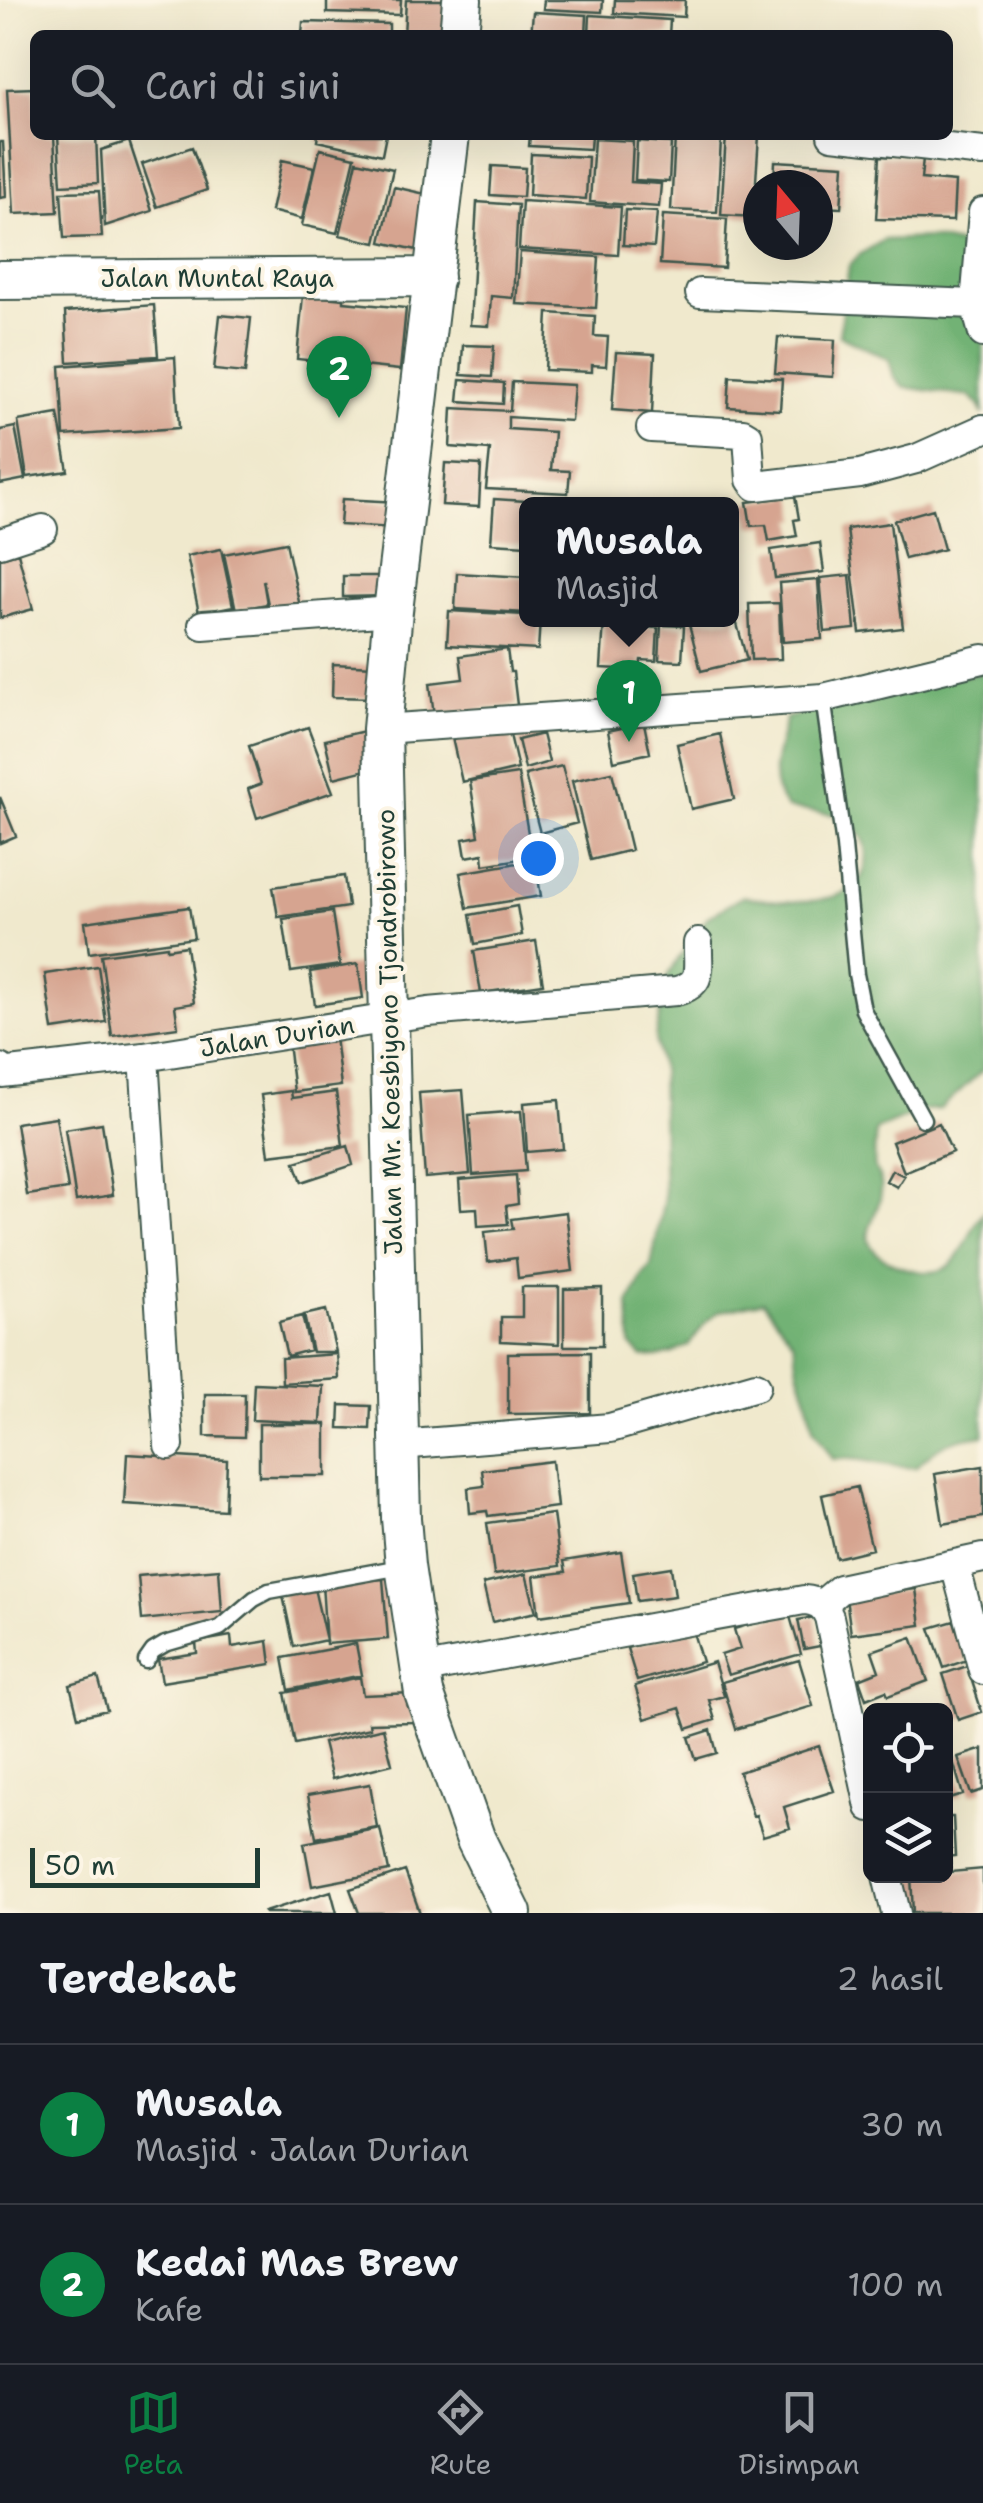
<!DOCTYPE html>
<html lang="id">
<head>
<meta charset="utf-8">
<style>
	:root { --surface:#171b24; --page:#20242c; --text:#f1f3f6; --muted:#9ea1a6; --line:#363941; --accent:#0b8043 }
	body { margin:0; font-family:"Shantell Sans",sans-serif; background:var(--page); color:var(--text) }
	.controls { position:absolute; right:30px; bottom:30px; display:grid; overflow:hidden; border-radius:15px; box-shadow:0 10px 40px #0002 }
	.controls button { width:90px; height:90px; display:grid; place-items:center; padding:0; border:0; border-bottom:2px solid var(--line); background:var(--surface); color:var(--text); font:50px sans-serif }
	.compass { position:absolute; left:743px; top:170px; width:90px; height:90px; border-radius:50%; background:var(--surface); box-shadow:0 10px 40px #0002; rotate:341deg }
	.scale { position:absolute; left:30px; bottom:25px; width:230px; box-sizing:border-box; padding-left:10px; border:5px solid #1f3d34; border-top:0; font-size:28px; line-height:35px; white-space:nowrap; color:#1f3d34; -webkit-text-stroke:8px #fcf5e5; paint-order:stroke }
	.you { position:absolute; left:538px; top:858px; width:35px; height:35px; margin:-25px; border:8px solid #fff; border-radius:50%; background:#1a73e8; box-shadow:0 0 0 15px #1a73e833 }
	.badge { display:grid; place-items:center; width:65px; height:65px; border-radius:50%; background:var(--accent); color:#fff; font-size:32px; font-weight:700 }
	.pin { position:absolute; translate:-50% -82px; filter:drop-shadow(0 2px 5px #0008) }
	.pin::after { content:''; position:absolute; top:52px; width:35px; height:30px; background:inherit; clip-path:polygon(0 0,100% 0,50% 100%) }
	.popup { position:absolute; left:519px; top:497px; width:220px; height:130px; box-sizing:border-box; display:grid; place-content:center; border-radius:15px; background:var(--surface); filter:drop-shadow(0 2px 8px #0005); font-size:32px; white-space:nowrap; color:var(--muted) }
	.popup b { font-size:38px; color:var(--text) }
	.popup::after { content:''; position:absolute; left:50%; top:100%; margin-left:-20px; border:20px solid transparent; border-top-color:var(--surface) }
	.list { margin:0; padding:0; list-style:none }
	h2 { display:flex; justify-content:space-between; align-items:center; height:130px; margin:0; padding:0 40px; font-size:42px }
	h2 small { font-size:32px; font-weight:400; color:var(--muted) }
	.list li { display:grid; grid-template-columns:65px 1fr auto; gap:30px; align-items:center; box-sizing:border-box; height:160px; padding:0 40px; border-top:2px solid var(--line) }
	.list b { display:block; font-size:38px; white-space:nowrap }
	.list p { margin:0; font-size:32px; white-space:nowrap; color:var(--muted) }
	.list em { font-size:32px; font-style:normal; color:var(--muted) }
	.icon { flex:none; width:55px; height:55px; fill:none; stroke:currentColor; stroke-width:2; stroke-linecap:round; stroke-linejoin:round }
	.map { position:relative; flex:none; width:983px; height:1913px; overflow:hidden }
	.search { position:absolute; background:var(--surface); box-shadow:0 10px 40px #0002; left:30px; right:30px; top:30px; height:110px; display:flex; align-items:center; gap:25px; box-sizing:border-box; padding:0 35px; border-radius:15px; color:var(--muted); font-size:38px }
	.sheet { height:450px; background:var(--surface) }
	nav { display:flex; justify-content:space-around; align-items:center; box-sizing:border-box; height:140px; border-top:2px solid var(--line); background:var(--surface); font-size:28px; color:var(--muted) }
	nav a { display:grid; justify-items:center; gap:5px }
	nav .on { color:var(--accent) }
	.map>svg:first-child { display:block }
	.forest { fill:#72b275; stroke:#487854; stroke-width:2.5 }
	.building { fill:#d6a490 }
	.lines { fill:none; stroke-linecap:round; stroke-linejoin:round }
	.service-casing { stroke:#3e574b; stroke-width:19 }
	.minor-casing { stroke:#3e574b; stroke-width:32 }
	.secondary-casing { stroke:#3e574b; stroke-width:42 }
	.service { stroke:#fff; stroke-width:14 }
	.minor { stroke:#fff; stroke-width:28 }
	.secondary { stroke:#fff; stroke-width:38 }
	.labels { text-anchor:middle; dominant-baseline:central; stroke-width:8; stroke-linejoin:round; paint-order:stroke }
	.street-label { font-size:25px; fill:#1f3d34; stroke:#fcf5e5 }
</style>
</head>
<body>
<div class="map">
<svg width="983" height="1913" viewBox="0 0 983 1913">
	<rect width="100%" height="100%" fill="#fcf5e5"/>
	<filter id="ink" filterUnits="userSpaceOnUse"><feTurbulence type="fractalNoise" baseFrequency=".01" numOctaves="2"/><feDisplacementMap in="SourceGraphic" scale="20" xChannelSelector="R" yChannelSelector="G"/><feConvolveMatrix kernelMatrix="1 2 1 2 8 2 1 2 1" color-interpolation-filters="sRGB"/></filter>
	<filter id="wash" filterUnits="userSpaceOnUse"><feTurbulence type="fractalNoise" baseFrequency=".0048" numOctaves="4" result="noise"/><feDisplacementMap in="SourceGraphic" scale="40" xChannelSelector="R" yChannelSelector="G"/><feGaussianBlur stdDeviation="2.25" result="paint"/><feColorMatrix in="noise" values="0 0 0 0 0 0 0 0 0 0 0 0 0 0 0 0 0 1.4 0 .05"/><feComposite in="paint" operator="in"/></filter>
	<g filter="url(#wash)">
		<rect width="100%" height="100%" fill="#f0e9cd"/>
		<path class="forest" d="M930,238L966,246L983,260V415L980,406L969,396L903,387L894,377L889,359L839,335L849,266L859,255L884,240Z
			M983,673V1070L940,1109L924,1110L876,1130C875,1142 873,1157 875,1169C877,1174 880,1177 881,1183C885,1220 840,1240 899,1266C912,1271 931,1275 944,1269C965,1259 969,1228 983,1213V1435C949,1440 940,1443 916,1467C888,1469 862,1456 833,1459L813,1428L807,1398L798,1370L794,1342L763,1301L718,1312L706,1322L689,1345L673,1353L657,1357L642,1356L631,1346L629,1304L642,1277L651,1266L664,1198L661,1069L655,1038L667,977L699,927L708,917L743,896C777,903 858,912 866,864C867,857 867,848 864,841C861,832 851,824 845,816L787,808C763,780 778,751 786,718L926,681Z"/>
		<g id="blocks">
			<path class="building" d="M327,0H401L400,15L327,13Z
				M406,0H451L450,35H404Z
				M544,0H603L602,12L543,9Z
				M615,0H685L684,17L614,13Z
				M533,12L587,15L586,35H531Z
				M590,15L670,20L669,35H589Z
				M303,22L389,24V35H302Z
				M35,88V135H54L58,212L14,214L7,89Z
				M58,135H96L98,183L61,185Z
				M318,135H386L382,155L317,141Z
				M530,135H591L590,149L529,146Z
				M726,135H759L756,181L773,182V185H758V211H755L754,217L721,215Z
				M675,137L721,140L717,212L671,210Z
				M594,139L633,141L631,182L661,184L659,207L590,202Z
				M129,141L152,211L105,226L101,150Z
				M637,141L671,143L669,182L635,180Z
				M0,142H3L6,197L0,198Z
				M192,147L207,190L157,207L142,164Z
				M320,149L355,157L337,233L302,225Z
				M531,154L588,157L586,199L529,195Z
				M880,156L923,158L921,179L955,182L953,221L876,219Z
				M282,160L314,167L302,219L271,211Z
				M357,161L393,169L376,243L340,235Z
				M775,161L844,165L841,208L818,207V185H774Z
				M492,166L525,168L523,197L490,195Z
				M394,187L439,197L426,252L381,242Z
				M99,191L102,237L64,238L61,192Z
				M522,201L621,207L618,255L519,249Z
				M477,202L518,205L513,298L491,296L489,326L470,325Z
				M625,210L657,212L654,247L623,245Z
				M663,215L727,219L724,268L660,264Z
				M520,252L599,257L596,308L516,304Z
				M303,295L344,299V302L406,308L400,370L297,359Z
				M154,305L158,356L68,362L65,312Z
				M548,313L595,316L594,336L608,337L606,366L592,365V372L545,370Z
				M220,315L251,318L245,373L214,370Z
				M778,337L835,340L833,377L775,373Z
				M463,345L494,346L492,377L461,375Z
				M616,352L655,354L652,413L612,410Z
				M175,357L179,428L64,436L60,366Z
				M730,376L782,379L780,410L728,407Z
				M460,380L504,383L503,404L458,401Z
				M512,382L574,385L571,421L508,417V429L554,432L551,470L570,471L568,493L486,489L490,450L450,447L452,408L510,411Z
				M58,414L68,471L27,477L18,421Z
				M15,427L25,479L0,484V430Z
				M445,463L481,465L479,507L442,505Z
				M795,496L799,519L794,520L797,536L769,541L766,525L751,526L747,502Z
				M342,499L398,502L396,528L340,525Z
				M494,499L526,501V545L491,543Z
				M933,509L944,549L905,559L894,520Z
				M890,523L903,628L860,633L847,529Z
				M286,542L299,602L269,609L263,580L267,604L236,610L224,554Z
				M820,543L824,572L775,578L771,550Z
				M221,549L233,606L199,613L187,556Z
				M18,553L33,609L0,618V558Z
				M457,573L526,577V613L455,609Z
				M850,575L855,629L825,632L820,578Z
				M343,576H388V596L343,597Z
				M818,580L822,639L783,642L779,583Z
				M779,603L781,659L751,660L749,604Z
				M732,606L747,660L701,671L688,620H732Z
				M449,611L526,615V620H540L538,650L447,645Z
				M604,620H643V627L658,628L656,661L641,660L640,670L601,668Z
				M661,625L684,626L682,661L659,660Z
				M507,649L510,672H513L517,705L434,716L430,683L463,679L460,656Z
				M333,664L374,666L373,698L332,697Z
				M644,723L650,753L614,761L608,731Z
				M508,726L518,769L462,782L452,738Z
				M308,727L333,792L257,818L248,789L261,784L249,746Z
				M369,730L378,767L334,778L325,740Z
				M542,734L549,762L525,769L518,740Z
				M720,734L734,799L691,809L677,744Z
				M562,766L577,823L540,833L525,775Z
				M612,772L631,850L591,860L572,781Z
				M518,774L532,857L484,865L483,854L466,857L463,839L479,836L470,781Z
				M0,797L16,836L0,843Z
				M535,860L541,896L467,908L460,873Z
				M344,876L348,907L278,917L273,887Z
				M517,906L522,935L475,944L470,915Z
				M189,907L194,938L89,953L85,922Z
				M332,912L340,965L291,972L283,919Z
				M536,941L543,984L481,993L474,951Z
				M167,946V949L186,946L194,1003L175,1006L178,1027L112,1036L101,955Z
				M358,964L363,998L315,1005L310,972Z
				M98,966L106,1022L53,1030L45,974Z
				M335,1037L341,1086L294,1092L288,1043Z
				M463,1090L470,1174L425,1178L419,1093Z
				M291,1091L292,1098L336,1092L343,1146L269,1155L261,1095Z
				M559,1100L563,1149L527,1152L524,1103Z
				M521,1111L526,1171L473,1175L469,1115Z
				M56,1117L68,1189L27,1195L16,1123Z
				M102,1123L113,1195L76,1201L65,1129Z
				M939,1123L952,1152L904,1172L892,1142Z
				M348,1146L353,1165L302,1182L295,1162Z
				M892,1170L904,1176L897,1187L886,1181Z
				M516,1175L518,1204L506,1206L508,1224L478,1226L477,1208L461,1209L459,1180Z
				M566,1212L573,1271L518,1278L516,1258L488,1262L485,1232L513,1229L511,1219Z
				M522,1287H559V1344L501,1341V1317H522Z
				M602,1288V1346H564V1289Z
				M326,1310L336,1352H312L304,1315Z
				M302,1316L310,1350L287,1356L279,1322Z
				M590,1352V1413L508,1414V1353Z
				M337,1354L339,1379L282,1383L281,1358Z
				M254,1383L323,1386L321,1423L252,1420Z
				M205,1394H245L244,1437L205,1436Z
				M340,1405L371,1406L370,1429L339,1428Z
				M259,1424H326V1476H259Z
				M127,1454L227,1460L225,1510L124,1504Z
				M552,1461L557,1507L488,1516L487,1511L470,1513L468,1488L484,1486L482,1470Z
				M983,1466V1517L943,1524L935,1474Z
				M857,1487L872,1549L836,1558L822,1495Z
				M553,1514L560,1566L494,1575L487,1523Z
				M621,1552L629,1603L539,1616L534,1576L566,1572L564,1561Z
				M671,1567L675,1596L637,1601L633,1573Z
				M219,1569L222,1612L142,1620L138,1576Z
				M526,1574L536,1612L492,1622L483,1584Z
				M383,1579L388,1639L326,1644L322,1584Z
				M313,1584L326,1640L294,1647L282,1591Z
				M916,1589L921,1625L851,1634L846,1598Z
				M789,1613L801,1654L728,1675L721,1655L740,1649L734,1629Z
				M815,1617L820,1646L804,1649L798,1620Z
				M954,1621L967,1660L944,1668L930,1628Z
				M692,1629L702,1662L637,1681L627,1648Z
				M231,1636L232,1647L268,1641L271,1664L162,1682L158,1659L197,1653L196,1642Z
				M912,1637L928,1681L888,1696L886,1691L866,1699L859,1679L879,1671L872,1651Z
				M356,1644L362,1675L289,1690L283,1658Z
				M799,1660L813,1706L736,1729L722,1682Z
				M714,1662L724,1696L709,1700L715,1720L687,1729L680,1708L645,1719L635,1686Z
				M967,1666L982,1712L958,1720L943,1674Z
				M98,1677L107,1710L78,1717L70,1685Z
				M360,1677L363,1695L413,1693V1722L369,1723L370,1728L295,1744L285,1693Z
				M383,1728L392,1764L332,1779L323,1743Z
				M711,1730L717,1753L696,1759L689,1737Z
				M947,1741L963,1795L946,1800V1742Z
				M819,1746L834,1791L784,1807L790,1828L763,1836L756,1815L753,1816L739,1772Z
				M983,1749V1790L971,1794L958,1757Z
				M370,1784L377,1827L316,1838L308,1795Z
				M946,1817H953L955,1856L946,1857Z
				M380,1828L389,1871L312,1886L304,1843Z
				M950,1858L951,1872L983,1869V1913H913L911,1876H946V1859Z
				M405,1871L420,1913H359L350,1889Z
				M331,1891L337,1913H265L264,1912Z"/>
		</g>
	</g>
	<g filter="url(#ink)">
		<use href="#blocks" fill-opacity="0" stroke="#3e574b" stroke-width="2.5"/>
		<g class="lines">
			<g class="service-casing">
				<path id="service" d="M823,698L844,846L856,974L863,1010L923,1119
					M146,1661L153,1651L165,1644L220,1628L254,1599L269,1591L401,1567"/>
			</g>
			<g class="minor-casing">
				<path id="minor" d="M832,135L983,152
					M983,212L975,304L983,333
					M700,293L975,304
					M651,428L743,433L748,436L751,480L756,486L860,474L916,459L983,429
					M0,543L43,529
					M203,625L393,611
					M382,729L823,698L983,659
					M144,1057L169,1445
					M0,1068L1,1073L144,1057L428,1012L676,991C705,984 697,967 698,943
					M399,1445L610,1428L756,1386
					M955,1565L983,1670
					M826,1610L828,1599L840,1589L983,1558
					M419,1670L804,1600C817,1601 824,1605 829,1617L870,1807
					M887,1876L896,1913"/>
			</g>
			<g class="secondary-casing">
				<path id="secondary" d="M459,35L462,0
					M450,135L393,611L382,729L401,1518L405,1566L424,1693L476,1840L512,1913
					M0,280L434,277"/>
			</g>
			<use href="#service" class="service"/>
			<use href="#minor" class="minor"/>
			<use href="#secondary" class="secondary"/>
		</g>
	</g>
	<g class="labels">
		<g class="street-label">
			<text x="217" y="278">Jalan Muntal Raya</text>
			<text transform="translate(389 1032) rotate(-91)">Jalan Mr. Koesbiyono Tjondrobirowo</text>
			<text transform="translate(277 1036) rotate(-9)">Jalan Durian</text>
		</g>
	</g>
</svg>
<div class="controls">
<button><svg class="icon" aria-label="locate" viewBox="0 0 24 24"><circle cx="12" cy="12" r="6"/><path d="M12 2v4M12 18v4M2 12h4M18 12h4"/></svg></button>
<button><svg class="icon" aria-label="layers" viewBox="0 0 24 24"><path d="M12 4l9 5-9 5-9-5zM3 14l9 5 9-5"/></svg></button>
</div>
<svg class="compass" viewBox="-18 -18 36 36"><path d="M0-13l5 13h-10z" fill="#e53935"/><path d="M0 13l5-13h-10z" fill="#9ea1a6"/></svg>
<div class="scale">50 m</div>
<div class="you"></div>
<div class="pin badge" style="left:629px;top:742px">1</div>
<div class="popup"><b>Musala</b>Masjid</div>
<div class="pin badge" style="left:339px;top:418px">2</div>
<div class="search"><svg class="icon" aria-label="search" viewBox="0 0 24 24"><circle cx="10" cy="10" r="6"/><path d="M15 15l6 6"/></svg>Cari di sini</div>
</div>
<section class="sheet">
<h2>Terdekat<small>2 hasil</small></h2>
<ul class="list">
<li><span class="badge">1</span><div><b>Musala</b><p>Masjid · Jalan Durian</p></div><em>30 m</em></li>
<li><span class="badge">2</span><div><b>Kedai Mas Brew</b><p>Kafe</p></div><em>100 m</em></li>
</ul>
</section>
<nav>
<a class="on"><svg class="icon" aria-label="map" viewBox="0 0 24 24"><path d="M3 6l6-2 6 2 6-2v14l-6 2-6-2-6 2zM9 4v14M15 6v14"/></svg>Peta</a>
<a><svg class="icon" aria-label="directions" viewBox="0 0 24 24"><path d="M12 3l9 9-9 9-9-9zM9 14v-3h6M13 9l2 2-2 2"/></svg>Rute</a>
<a><svg class="icon" aria-label="saved" viewBox="0 0 24 24"><path d="M7 4h10v16l-5-4-5 4z"/></svg>Disimpan</a>
</nav>
</body>
</html>
